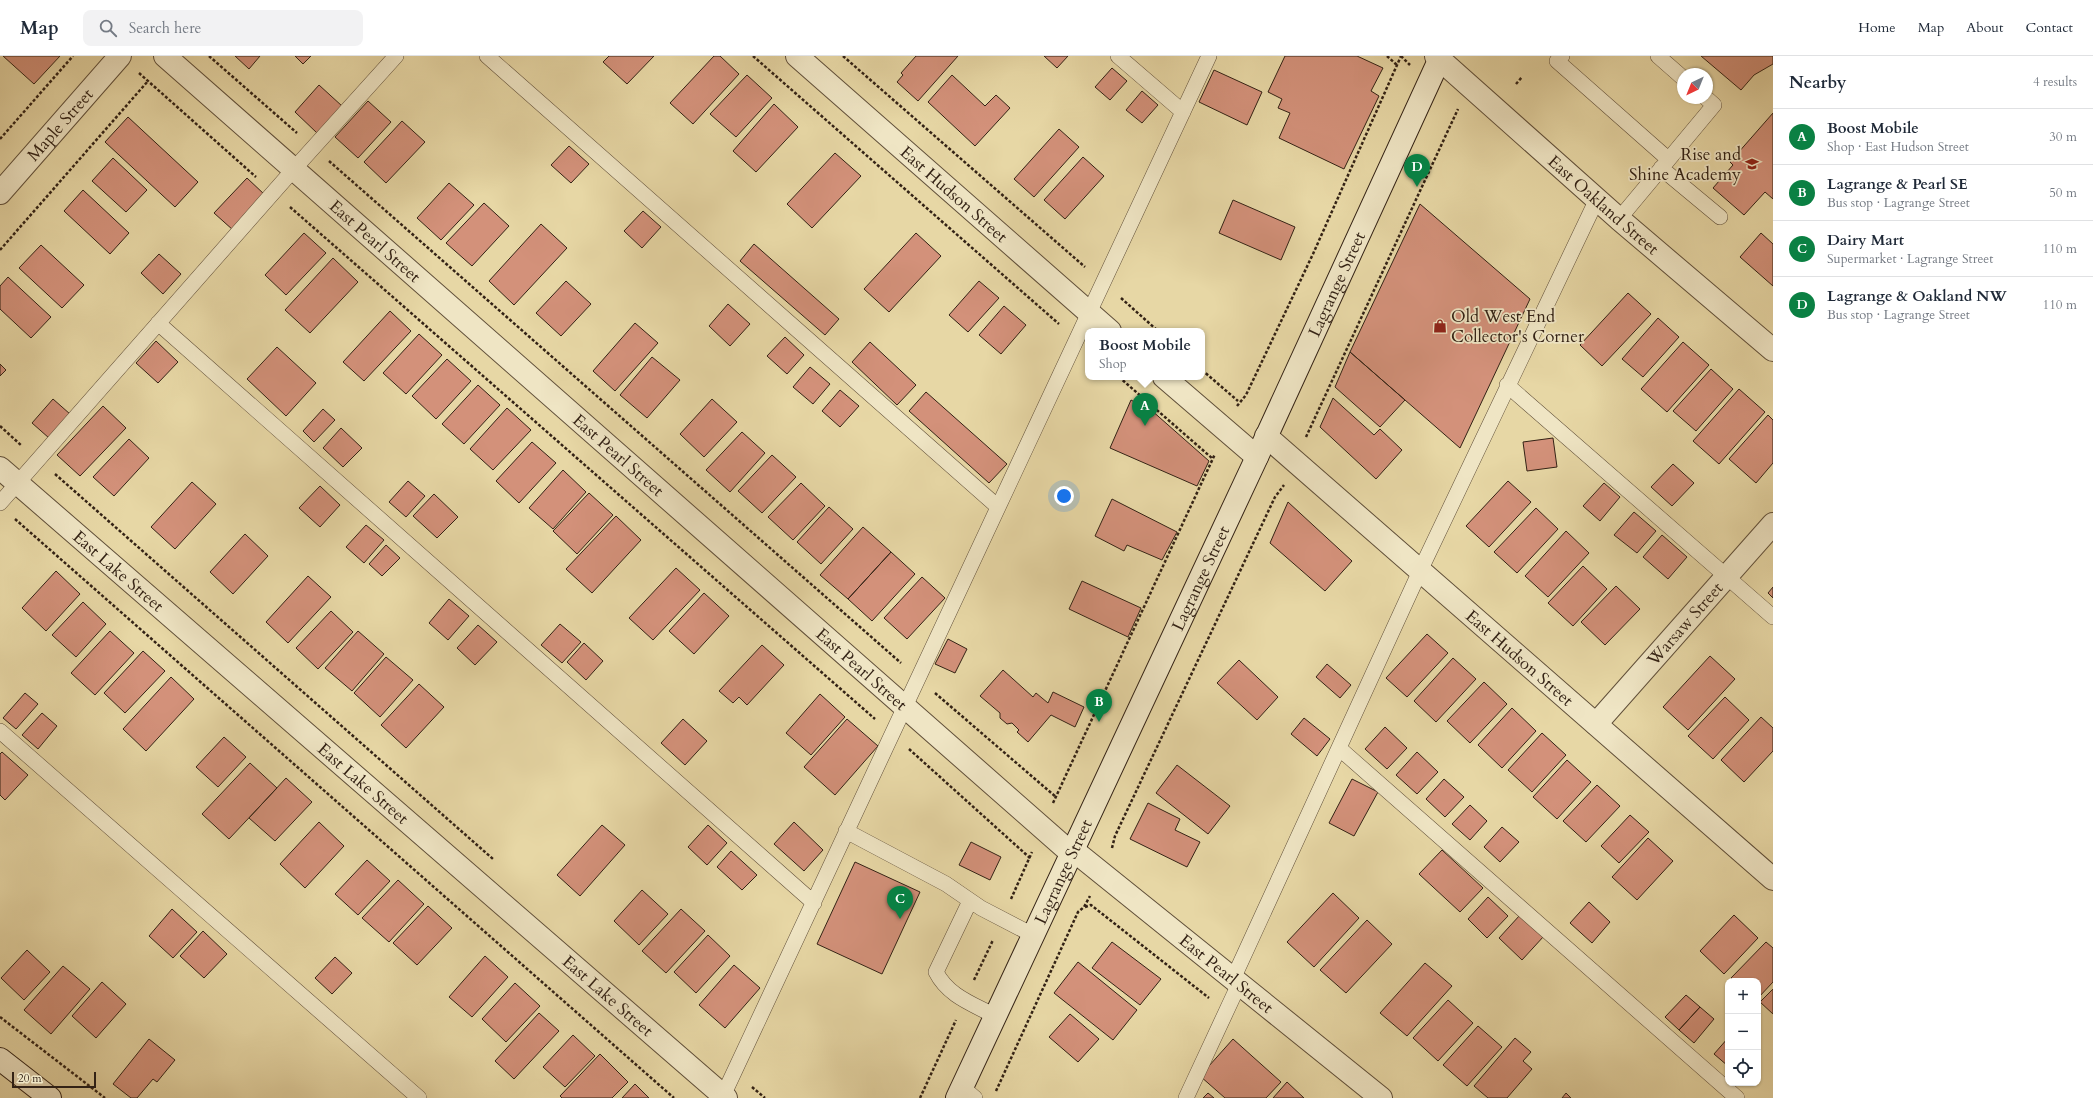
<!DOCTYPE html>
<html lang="en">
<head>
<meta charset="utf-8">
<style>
	:root { --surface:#fff; --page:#f2f2f3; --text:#1f2937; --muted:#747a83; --line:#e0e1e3; --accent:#0b8043 }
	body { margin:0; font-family:Cardo,serif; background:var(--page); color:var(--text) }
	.controls { position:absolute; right:12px; bottom:12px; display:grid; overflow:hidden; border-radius:8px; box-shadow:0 1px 3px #0004 }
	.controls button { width:36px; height:36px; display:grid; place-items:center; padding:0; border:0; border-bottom:1px solid var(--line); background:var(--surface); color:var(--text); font:20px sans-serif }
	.compass { position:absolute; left:1677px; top:12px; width:36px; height:36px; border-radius:50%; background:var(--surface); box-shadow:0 1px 3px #0004; rotate:223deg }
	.scale { position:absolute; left:12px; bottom:10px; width:84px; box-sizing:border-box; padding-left:4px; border:2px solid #332215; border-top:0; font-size:11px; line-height:14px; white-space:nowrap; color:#332215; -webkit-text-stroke:3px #efe5c4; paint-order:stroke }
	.you { position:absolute; left:1064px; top:440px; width:14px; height:14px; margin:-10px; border:3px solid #fff; border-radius:50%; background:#1a73e8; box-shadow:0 0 0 6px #1a73e833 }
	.badge { display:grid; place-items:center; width:26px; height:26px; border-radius:50%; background:var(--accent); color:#fff; font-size:13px; font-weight:700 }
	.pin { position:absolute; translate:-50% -33px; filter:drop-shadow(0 1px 2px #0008) }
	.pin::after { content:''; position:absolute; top:21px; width:14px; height:12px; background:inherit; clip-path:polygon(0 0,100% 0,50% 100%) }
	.popup { position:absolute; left:1085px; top:272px; width:120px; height:52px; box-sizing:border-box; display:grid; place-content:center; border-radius:8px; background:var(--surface); filter:drop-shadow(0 1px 3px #0005); font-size:13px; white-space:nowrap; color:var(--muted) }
	.popup b { font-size:15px; color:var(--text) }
	.popup::after { content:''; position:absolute; left:50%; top:100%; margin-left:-8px; border:8px solid transparent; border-top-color:var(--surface) }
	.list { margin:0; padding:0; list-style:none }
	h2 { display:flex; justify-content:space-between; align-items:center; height:52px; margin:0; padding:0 16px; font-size:17px }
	h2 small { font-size:13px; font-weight:400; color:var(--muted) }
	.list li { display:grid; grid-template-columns:26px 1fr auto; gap:12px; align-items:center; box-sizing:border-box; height:56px; padding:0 16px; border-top:1px solid var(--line) }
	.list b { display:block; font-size:15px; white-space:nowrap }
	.list p { margin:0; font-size:13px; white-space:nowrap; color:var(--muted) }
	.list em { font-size:13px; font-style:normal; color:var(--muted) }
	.icon { flex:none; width:22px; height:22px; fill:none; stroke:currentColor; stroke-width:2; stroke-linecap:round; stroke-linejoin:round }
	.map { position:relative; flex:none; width:1773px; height:1042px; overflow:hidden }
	header { display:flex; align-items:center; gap:24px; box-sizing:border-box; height:56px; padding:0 20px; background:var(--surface); border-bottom:1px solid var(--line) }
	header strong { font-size:19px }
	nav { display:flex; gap:22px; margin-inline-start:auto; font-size:14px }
	.search { width:280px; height:36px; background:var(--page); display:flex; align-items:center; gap:10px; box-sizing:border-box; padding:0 14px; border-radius:8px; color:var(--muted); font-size:15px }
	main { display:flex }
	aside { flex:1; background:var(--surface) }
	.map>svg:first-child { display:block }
	.building { fill:#d3917a; stroke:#332215 }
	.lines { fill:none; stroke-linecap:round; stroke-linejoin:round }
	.service-casing { stroke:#604f39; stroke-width:16 }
	.minor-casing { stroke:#604f39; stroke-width:24 }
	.secondary-casing { stroke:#332215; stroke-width:24 }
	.path { stroke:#332215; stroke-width:2.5; stroke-dasharray:3 2; stroke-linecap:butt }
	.service { stroke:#efe5c4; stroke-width:15 }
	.minor { stroke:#efe5c4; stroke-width:22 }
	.secondary { stroke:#efe5c4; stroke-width:22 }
	.labels { text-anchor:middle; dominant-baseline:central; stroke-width:3.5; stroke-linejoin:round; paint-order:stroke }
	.street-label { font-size:17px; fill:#332215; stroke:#efe5c4 }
	.poi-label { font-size:17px; fill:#332215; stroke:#efe5c4; text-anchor:end }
</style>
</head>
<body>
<header>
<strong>Map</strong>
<div class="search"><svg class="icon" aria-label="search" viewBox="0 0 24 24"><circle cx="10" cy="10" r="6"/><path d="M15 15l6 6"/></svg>Search here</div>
<nav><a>Home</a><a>Map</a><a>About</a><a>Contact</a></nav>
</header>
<main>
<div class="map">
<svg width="1773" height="1042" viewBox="0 0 1773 1042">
	<rect width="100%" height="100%" fill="#e7d7a5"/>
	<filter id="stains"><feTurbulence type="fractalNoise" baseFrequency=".005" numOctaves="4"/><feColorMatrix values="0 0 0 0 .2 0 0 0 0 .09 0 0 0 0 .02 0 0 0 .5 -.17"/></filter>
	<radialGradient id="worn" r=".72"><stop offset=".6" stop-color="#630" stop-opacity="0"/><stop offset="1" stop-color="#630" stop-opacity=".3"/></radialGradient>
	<path class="building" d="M3,0H60L34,28Z
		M235,0H260L249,13Z
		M295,0H311L303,8Z
		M609,0H654L627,28L603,6Z
		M714,0H720L739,18L693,68L670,47Z
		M916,0H958L918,45L897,26L903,19L901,17Z
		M1044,0H1068L1057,12Z
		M1285,0H1357L1383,12L1371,35L1379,40L1344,113L1279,82L1290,57L1278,52L1282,43L1268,36Z
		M1701,0H1773V8L1754,19L1741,34Z
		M1112,12L1127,25L1110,44L1095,31Z
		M1214,14L1262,36L1247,69L1199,46Z
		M747,19L772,42L736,81L710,58Z
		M952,19L985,50L996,39L1010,52L975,90L928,46Z
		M319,29L342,50L317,77L295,56Z
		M1142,35L1158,49L1142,67L1126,54Z
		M368,45L391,66L358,102L335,81Z
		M774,48L798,71L756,116L733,95Z
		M1773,57V143L1765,136L1744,159L1713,132L1733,109L1730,106Z
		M128,61L198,126L175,151L105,86Z
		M402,65L425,86L386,127L364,106Z
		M1059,73L1079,91L1034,141L1014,123Z
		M569,90L589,108L571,127L551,109Z
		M835,97L861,120L812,172L787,148Z
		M1083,101L1104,120L1065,163L1044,144Z
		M113,102L147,134L126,156L92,125Z
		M247,122L265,139L233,174L214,157Z
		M449,127L474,149L441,184L417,162Z
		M83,134L129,177L110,198L64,155Z
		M1233,144L1295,171L1281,204L1219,177Z
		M484,147L509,170L472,210L446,187Z
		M1420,148L1530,243L1460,392L1350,296Z
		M643,155L661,171L642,192L624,175Z
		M541,168L567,192L514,249L489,225Z
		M304,177L326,197L286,239L265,219Z
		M916,177L941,200L889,256L864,233Z
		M1761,177L1773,188V230L1740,201Z
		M754,188L839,263L825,279L740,205Z
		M41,189L84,229L62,252L19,212Z
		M159,198L181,218L163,238L141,217Z
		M333,202L358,226L310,277L285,254Z
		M8,221L51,261L31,282L0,253V230Z
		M566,225L591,248L561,280L536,257Z
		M979,225L999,242L968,276L949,259Z
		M1628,237L1651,258L1602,310L1580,289Z
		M728,248L750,268L730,290L709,270Z
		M1004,250L1026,269L1001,298L979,279Z
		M390,255L411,275L364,325L343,306Z
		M1658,262L1679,281L1643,321L1622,303Z
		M635,267L658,287L615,335L593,315Z
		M419,278L442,299L406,338L383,317Z
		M785,281L804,299L787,318L767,300Z
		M156,285L178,306L158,327L136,307Z
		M870,286L916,329L897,349L852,306Z
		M1683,286L1709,309L1667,356L1641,333Z
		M277,291L316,327L286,360L247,323Z
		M1350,296L1405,344L1380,371L1335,331Z
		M652,301L680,324L647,362L620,339Z
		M447,303L471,325L436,363L412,340Z
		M0,308L6,314L0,320Z
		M810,311L830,328L813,348L793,331Z
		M1711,313L1733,333L1696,375L1673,355Z
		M478,329L500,349L464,388L442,368Z
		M1739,333L1765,356L1719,408L1693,385Z
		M840,334L859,350L840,371L822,355Z
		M926,336L1007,408L989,427L909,355Z
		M1333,342L1374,379L1380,373L1402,394L1376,423L1320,371Z
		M53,343L70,358L49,382L32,367Z
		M712,343L737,366L704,401L680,378Z
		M1131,344L1140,349L1142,346L1209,405L1197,430L1110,392Z
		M103,350L126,372L80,420L57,399Z
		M507,352L531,374L493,414L470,393Z
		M323,353L335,364L314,386L303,375Z
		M1768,359L1773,364V407L1756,427L1729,403Z
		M341,372L362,392L343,411L323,392Z
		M742,376L765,397L730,436L706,414Z
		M1553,382L1557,411L1527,415L1523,386Z
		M129,383L149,402L114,440L93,421Z
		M532,386L556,407L519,447L496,425Z
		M772,399L796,421L762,457L738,435Z
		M1673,408L1694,427L1672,450L1651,431Z
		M563,414L586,436L553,473L529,452Z
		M408,425L425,440L406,461L389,446Z
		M1508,425L1531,446L1489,491L1466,470Z
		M192,426L216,448L175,493L151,471Z
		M801,427L825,450L793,484L768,461Z
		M1604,427L1620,441L1600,465L1583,450Z
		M320,430L340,449L320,471L299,452Z
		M589,437L613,459L577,498L553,475Z
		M434,438L458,461L437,482L413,460Z
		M1112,443L1177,476L1162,504L1127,489L1124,495L1095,480Z
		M1288,446L1352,505L1325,535L1270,487Z
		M829,451L853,473L821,508L797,486Z
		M1536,452L1558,473L1517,517L1494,496Z
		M1634,456L1656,475L1637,497L1614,479Z
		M616,460L641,484L592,537L566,513Z
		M366,469L384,484L364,507L346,491Z
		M863,471L891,496L848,543L820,519Z
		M1566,475L1589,497L1548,541L1525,520Z
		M245,478L268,500L233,538L210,516Z
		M1662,479L1687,501L1668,523L1643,501Z
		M386,489L400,502L382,520L369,508Z
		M891,496L915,518L872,565L848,543Z
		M1583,510L1607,533L1573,570L1548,547Z
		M676,512L700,534L653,584L629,562Z
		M56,515L80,538L46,575L22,552Z
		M308,520L331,541L288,587L266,566Z
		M922,521L945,542L907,583L884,562Z
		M1082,525L1141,552L1128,581L1069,553Z
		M1616,530L1640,553L1605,589L1581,566Z
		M1773,531V542L1768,537Z
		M704,537L729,560L694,598L669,575Z
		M449,543L469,560L448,584L429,567Z
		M83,546L106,568L76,601L52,579Z
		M331,555L353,576L318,613L296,592Z
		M560,568L581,586L562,607L541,589Z
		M478,569L497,586L475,609L457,592Z
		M110,575L134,597L95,639L71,617Z
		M358,575L384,598L352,635L325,612Z
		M1427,578L1448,597L1407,641L1386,622Z
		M948,583L967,593L955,617L935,608Z
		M584,587L603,605L586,624L567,606Z
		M762,589L784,609L747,649L739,641L733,647L719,635Z
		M143,595L165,615L125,657L104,637Z
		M1710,600L1735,623L1688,674L1663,651Z
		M386,601L413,624L380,661L354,637Z
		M1453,602L1476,623L1436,666L1414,645Z
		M1239,604L1278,641L1257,664L1217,627Z
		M1327,608L1351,629L1340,642L1316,621Z
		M1003,614L1033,641L1036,637L1048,647L1053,636L1084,651L1075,671L1051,659L1028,686L1017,676L1019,674L1012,667L1007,668L1000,662V657L980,640Z
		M171,621L194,643L146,695L123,673Z
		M1484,626L1507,648L1470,687L1447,665Z
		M419,628L444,651L406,692L381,669Z
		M25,637L38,648L16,673L3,662Z
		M820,638L845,661L811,699L786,677Z
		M1725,641L1749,664L1713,703L1688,680Z
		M1512,652L1536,675L1502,712L1478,689Z
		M42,657L57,670L38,693L22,679Z
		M1761,661L1773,672V695L1744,726L1721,704Z
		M1304,662L1330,683L1317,700L1291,678Z
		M683,663L707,685L685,709L661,687Z
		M847,663L878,690L835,739L804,711Z
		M1385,671L1407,692L1387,713L1365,693Z
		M1542,677L1566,699L1532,736L1508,714Z
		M224,681L246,701L218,731L196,711Z
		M2,696L28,719L5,744L0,739V698Z
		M1417,696L1438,716L1417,738L1396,719Z
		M1567,704L1591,726L1557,763L1533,741Z
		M250,707L277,732L229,783L202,758Z
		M1177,709L1230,750L1208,778L1156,737Z
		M286,722L312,746L275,785L249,762Z
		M1352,723L1378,736L1354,780L1329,767Z
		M1444,723L1464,741L1445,761L1426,743Z
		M1597,729L1620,750L1586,786L1563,765Z
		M1148,747L1180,763L1175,774L1200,786L1187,811L1130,783Z
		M1470,749L1487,765L1470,784L1452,768Z
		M1630,759L1649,776L1619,807L1601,790Z
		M319,766L344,790L305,832L280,808Z
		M794,766L823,794L804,815L774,788Z
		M602,769L625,789L580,840L557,819Z
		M708,769L727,787L707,809L688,791Z
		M1502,771L1519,786L1500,806L1484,791Z
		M1648,782L1673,805L1637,844L1612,821Z
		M971,786L1001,801L990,824L959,809Z
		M1442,794L1483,832L1460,856L1419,818Z
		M731,795L757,819L742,834L717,811Z
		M367,804L390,825L358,859L335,838Z
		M855,806L920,836L882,918L817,888Z
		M398,824L424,848L389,886L362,862Z
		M642,834L668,858L639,889L614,865Z
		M1333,837L1359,862L1314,911L1287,886Z
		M1488,841L1508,860L1487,882L1468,863Z
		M1589,846L1610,866L1592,887L1570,867Z
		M428,850L452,872L417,909L393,887Z
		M172,853L197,876L173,902L149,880Z
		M681,853L705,875L666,917L642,895Z
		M1520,859L1544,880L1522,904L1499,882Z
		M1734,859L1758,882L1724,918L1700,895Z
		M1367,864L1392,888L1346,937L1320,914Z
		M203,875L227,898L204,922L180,900Z
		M708,879L730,900L696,937L674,916Z
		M1112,886L1161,923L1140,949L1092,912Z
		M1766,886L1773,892V926L1758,942V925H1734L1731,922Z
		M27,894L50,916L24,944L1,922Z
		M485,900L508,921L472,961L449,941Z
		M335,901L352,917L332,938L315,922Z
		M1078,906L1137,954L1113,984L1054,937Z
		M1425,907L1452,930L1407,980L1380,957Z
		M734,909L760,932L725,972L699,949Z
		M63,910L90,933L51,978L24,954Z
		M102,926L126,948L96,982L72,960Z
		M515,927L540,950L506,986L482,963Z
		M1773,933V958L1760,946Z
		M1686,939L1700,951L1679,974L1665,961Z
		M1448,944L1473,967L1438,1005L1413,982Z
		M1700,951L1714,963L1694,987L1679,974Z
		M539,957L559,975L514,1023L495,1005Z
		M1070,958L1099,983L1078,1006L1049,981Z
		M1478,970L1502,991L1467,1030L1443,1009Z
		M573,979L595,1000L565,1031L543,1011Z
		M1515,982L1531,996L1523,1005L1532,1013L1507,1042H1488L1474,1030Z
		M1728,982V1010L1714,998Z
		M149,983L175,1004L157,1026L153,1023L137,1042H131L113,1028Z
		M1233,983L1281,1026L1266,1042H1225L1200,1020Z
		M600,998L628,1026L612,1042H562L560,1040Z
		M1287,1026L1304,1042H1273Z
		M635,1028L649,1042H622Z
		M1208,1037L1214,1042H1203Z
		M1566,1037L1571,1042H1562Z"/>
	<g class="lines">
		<g class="service-casing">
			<path id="service" d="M487,0L998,451
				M1118,0L1183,56
				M1562,0L1557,5L1668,103
				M1658,0L1683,22
				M1661,112L1720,161
				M1619,163L1714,49L1706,42
				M158,267L814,847
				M1507,329L1773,561
				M0,447L294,113L396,0
				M0,675L419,1042
				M1340,693L1737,1042
				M846,775L946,828L981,852L1033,879
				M970,845L936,916C948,940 973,948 995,960
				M1233,923L1420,515L1597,143
				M962,1031L975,1042
				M722,1042L1209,0
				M1186,1042L1239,928"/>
		</g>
		<g class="minor-casing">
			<g id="minor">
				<path id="s1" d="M165,0L1071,797"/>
				<path id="s2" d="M797,0L1110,275"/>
				<path id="s3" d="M1436,0L1619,163L1773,294"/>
				<path id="s4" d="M0,137L120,0"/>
				<path d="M1164,321L1257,401"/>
				<path id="s5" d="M1266,380L1773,823"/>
				<path id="s6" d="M0,412L726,1042"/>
				<path id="s7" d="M1596,668L1773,468"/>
				<path id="s8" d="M1073,794L1381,1042"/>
			</g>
		</g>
		<g class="secondary-casing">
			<g id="secondary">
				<path d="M0,1003L50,1042"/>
				<path id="s9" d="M957,1042L1257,401L1441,0"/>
			</g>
		</g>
		<path class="path" d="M209,0L297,77
			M753,0L1059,268
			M843,0L1085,211
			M1387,0L1398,10
			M1401,0L1410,9
			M139,17L256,121
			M1516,28L1522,21
			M0,83L73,0
			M329,105L901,607
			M290,151L875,663
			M0,194L148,25
			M1121,242L1158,275
			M1202,314L1238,345
			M1119,321L1213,403
			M1237,350L1246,339L1313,198L1401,0
			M0,370L22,390
			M1306,381L1458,53
			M55,418L493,803
			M15,463L674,1042
			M935,637L1056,741
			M909,693L1030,802
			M1053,747L1215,398
			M1112,792L1115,780L1275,441L1284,429
			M1011,843L1032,796
			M1085,851L1091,849L1209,942
			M974,924L993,884
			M0,961L105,1042
			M752,1031L765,1042
			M996,1035L1078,856L1084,851L1090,840
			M920,1042L956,964"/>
		<use href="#service" class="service"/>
		<use href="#minor" class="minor"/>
		<use href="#secondary" class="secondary"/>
	</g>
	<defs>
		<g id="school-bare" transform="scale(1.08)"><path d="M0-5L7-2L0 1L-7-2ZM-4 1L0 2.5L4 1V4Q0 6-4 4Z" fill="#8f2418" stroke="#efe5c4" stroke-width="2.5" paint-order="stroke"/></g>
		<g id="shop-bare" transform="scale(1.08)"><path d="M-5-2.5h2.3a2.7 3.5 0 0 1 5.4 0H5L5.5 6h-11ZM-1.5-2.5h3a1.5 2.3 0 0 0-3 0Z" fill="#8f2418" stroke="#efe5c4" stroke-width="2.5" paint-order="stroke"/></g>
	</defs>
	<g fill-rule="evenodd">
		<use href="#school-bare" x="1752" y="108"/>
		<use href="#shop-bare" x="1440" y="270"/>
	</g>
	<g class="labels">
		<g class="street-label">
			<text stroke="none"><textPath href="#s4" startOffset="91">Maple Street</textPath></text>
			<text stroke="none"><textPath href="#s2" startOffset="209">East Hudson Street</textPath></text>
			<text stroke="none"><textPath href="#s3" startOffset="224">East Oakland Street</textPath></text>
			<text stroke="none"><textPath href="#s1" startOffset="280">East Pearl Street</textPath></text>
			<text stroke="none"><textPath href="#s9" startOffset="898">Lagrange Street</textPath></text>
			<text stroke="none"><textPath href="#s1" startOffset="604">East Pearl Street</textPath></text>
			<text stroke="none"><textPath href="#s6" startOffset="157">East Lake Street</textPath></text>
			<text stroke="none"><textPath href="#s9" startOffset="574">Lagrange Street</textPath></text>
			<text stroke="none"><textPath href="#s7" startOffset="134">Warsaw Street</textPath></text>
			<text stroke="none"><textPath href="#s5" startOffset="337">East Hudson Street</textPath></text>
			<text stroke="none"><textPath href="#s1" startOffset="928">East Pearl Street</textPath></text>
			<text stroke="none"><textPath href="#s6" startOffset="481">East Lake Street</textPath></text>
			<text stroke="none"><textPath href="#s9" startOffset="250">Lagrange Street</textPath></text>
			<text stroke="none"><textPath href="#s8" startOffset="197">East Pearl Street</textPath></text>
			<text stroke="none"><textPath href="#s6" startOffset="805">East Lake Street</textPath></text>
		</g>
		<g class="poi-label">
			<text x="1741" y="98">Rise and<tspan x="1741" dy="20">Shine Academy</tspan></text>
			<text x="1451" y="260" text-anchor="start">Old West End<tspan x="1451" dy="20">Collector's Corner</tspan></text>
		</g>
	</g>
	<rect width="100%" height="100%" filter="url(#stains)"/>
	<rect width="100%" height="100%" fill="url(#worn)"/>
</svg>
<div class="controls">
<button>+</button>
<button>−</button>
<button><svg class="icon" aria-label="locate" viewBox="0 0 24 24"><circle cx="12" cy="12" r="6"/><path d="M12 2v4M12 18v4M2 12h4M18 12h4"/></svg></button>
</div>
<svg class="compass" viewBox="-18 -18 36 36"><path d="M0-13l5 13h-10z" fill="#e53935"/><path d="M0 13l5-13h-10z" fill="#747a83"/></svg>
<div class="scale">20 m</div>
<div class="you"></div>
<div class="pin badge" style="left:1145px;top:370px">A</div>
<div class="popup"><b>Boost Mobile</b>Shop</div>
<div class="pin badge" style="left:1099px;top:666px">B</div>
<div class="pin badge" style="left:900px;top:863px">C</div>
<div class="pin badge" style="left:1417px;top:131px">D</div>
</div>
<aside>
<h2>Nearby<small>4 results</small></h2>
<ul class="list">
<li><span class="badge">A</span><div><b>Boost Mobile</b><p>Shop · East Hudson Street</p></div><em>30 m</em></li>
<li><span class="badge">B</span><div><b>Lagrange &amp; Pearl SE</b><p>Bus stop · Lagrange Street</p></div><em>50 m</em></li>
<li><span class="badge">C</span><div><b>Dairy Mart</b><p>Supermarket · Lagrange Street</p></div><em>110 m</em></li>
<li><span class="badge">D</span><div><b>Lagrange &amp; Oakland NW</b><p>Bus stop · Lagrange Street</p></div><em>110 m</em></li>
</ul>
</aside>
</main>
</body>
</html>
